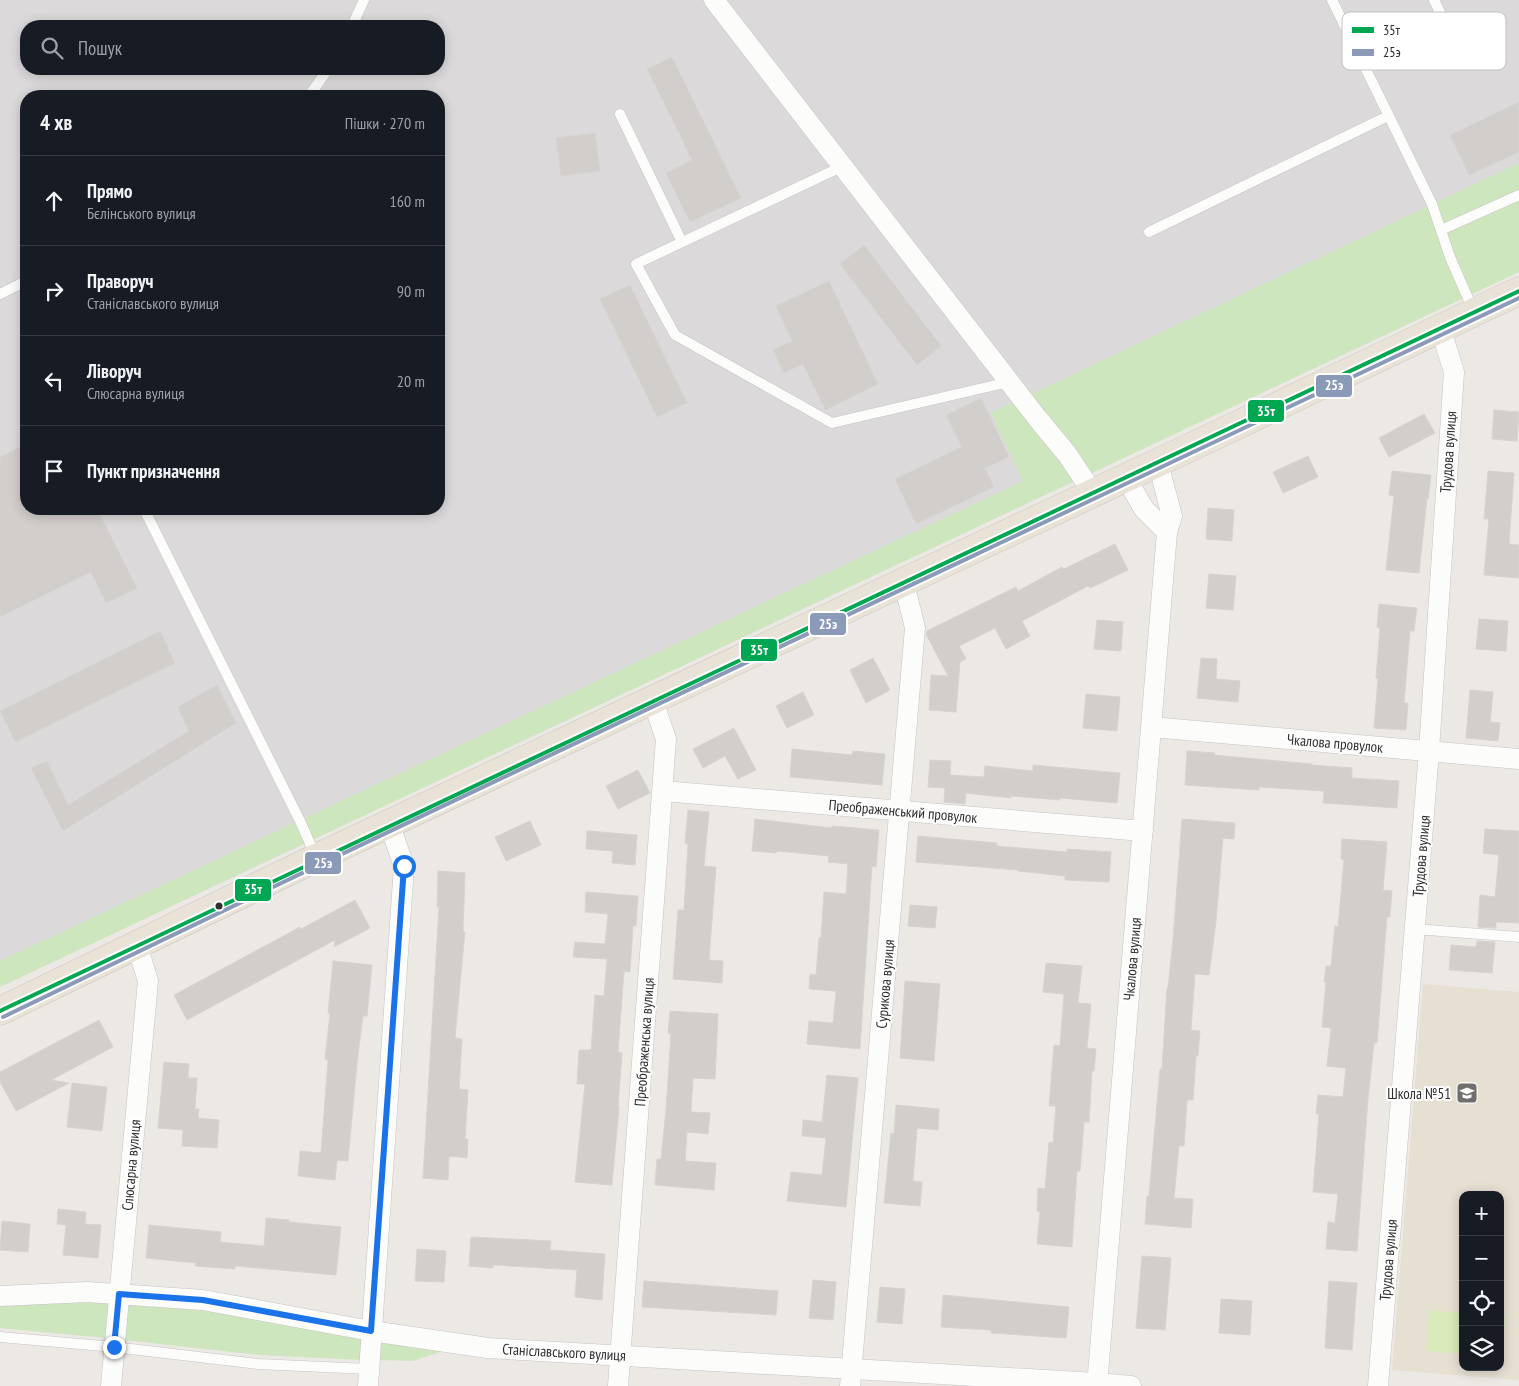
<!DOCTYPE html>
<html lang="uk">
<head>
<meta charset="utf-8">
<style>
	:root { --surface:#171b24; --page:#20242c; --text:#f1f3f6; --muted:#9ea1a6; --line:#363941 }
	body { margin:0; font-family:"PT Sans Narrow",sans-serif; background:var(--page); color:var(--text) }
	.controls { position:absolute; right:15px; bottom:15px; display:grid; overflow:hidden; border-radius:10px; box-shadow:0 2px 12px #0003 }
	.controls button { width:45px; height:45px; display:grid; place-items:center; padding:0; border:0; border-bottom:1px solid var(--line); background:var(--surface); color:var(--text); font:25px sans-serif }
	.stop { position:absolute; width:15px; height:15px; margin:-11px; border:4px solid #1a73e8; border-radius:50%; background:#fff }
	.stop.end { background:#1a73e8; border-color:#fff; box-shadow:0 1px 5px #0008 }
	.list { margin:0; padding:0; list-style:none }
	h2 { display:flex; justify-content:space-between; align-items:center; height:65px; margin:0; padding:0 20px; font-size:21px }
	h2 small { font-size:16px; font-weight:400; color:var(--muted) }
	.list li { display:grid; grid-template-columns:32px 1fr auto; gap:15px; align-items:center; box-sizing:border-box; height:90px; padding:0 20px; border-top:1px solid var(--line) }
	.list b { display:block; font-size:19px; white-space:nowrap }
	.list p { margin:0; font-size:16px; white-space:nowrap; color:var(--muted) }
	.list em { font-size:16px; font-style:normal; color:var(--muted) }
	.icon { flex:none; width:28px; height:28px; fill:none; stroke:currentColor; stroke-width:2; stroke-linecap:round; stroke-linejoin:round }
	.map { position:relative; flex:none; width:1519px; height:1386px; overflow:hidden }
	.search { position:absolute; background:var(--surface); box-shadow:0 2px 12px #0003; left:20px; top:20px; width:425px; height:55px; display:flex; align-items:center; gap:12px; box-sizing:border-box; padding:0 18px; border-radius:20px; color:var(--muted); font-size:19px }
	.panel { position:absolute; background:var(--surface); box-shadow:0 2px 12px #0003; left:20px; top:90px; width:425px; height:425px; border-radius:20px }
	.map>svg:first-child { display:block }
	.industrial { fill:#dcd9db; fill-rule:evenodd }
	.education { fill:#e6e0d3; fill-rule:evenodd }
	.green { fill:#cee6be }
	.pitch { fill:#d9eabb }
	.building { fill:#d1cecb; stroke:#d7d4d0 }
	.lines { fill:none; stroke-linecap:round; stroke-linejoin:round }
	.service-casing { stroke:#c5c4c5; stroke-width:11 }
	.minor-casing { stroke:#c5c4c5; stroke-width:21 }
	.trunk-casing { stroke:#c6c5c4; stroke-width:29 }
	.service { stroke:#fcfcfb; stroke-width:10 }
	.minor { stroke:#fcfcfb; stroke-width:20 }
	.trunk { stroke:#e9e2d6; stroke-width:28 }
	.bus-1-casing { stroke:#fff; stroke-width:8 }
	.bus-2-casing { stroke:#fff; stroke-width:8 }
	.bus-1 { stroke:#00a651; stroke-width:4 }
	.bus-2 { stroke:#8b9ab8; stroke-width:4 }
	.route { stroke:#1a73e8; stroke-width:6 }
	.bus-dot { fill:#2e2e2e; stroke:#fff; stroke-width:2 }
	.labels { text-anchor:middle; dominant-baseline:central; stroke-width:4; stroke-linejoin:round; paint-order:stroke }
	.street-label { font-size:15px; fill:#2e2e2e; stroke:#fff }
	.poi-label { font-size:15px; fill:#2e2e2e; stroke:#fff; text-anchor:end }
	.key { fill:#fff; stroke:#c0c0c0; stroke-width:1 }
	.key-label { font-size:14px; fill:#2e2e2e }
	.line-badge { stroke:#fff; stroke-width:2 }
	.badge-label { font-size:14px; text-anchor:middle; font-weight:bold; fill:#fff }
</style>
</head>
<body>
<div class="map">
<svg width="1519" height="1386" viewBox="0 0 1519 1386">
	<rect width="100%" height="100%" fill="#ece8e4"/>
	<path class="industrial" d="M0,0H1519V163L992,413L1024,481L0,961ZM26,26H439V69H26ZM26,96H439V509H26Z"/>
	<path class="education" d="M1423,984L1519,992V1380L1392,1370ZM1463,1195H1500V1367H1463Z"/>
	<path class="green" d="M1519,163V272L0,987V961L1023,481L991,413Z
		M0,1290L110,1301L106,1338L0,1328Z
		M127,1303L364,1328L361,1360L259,1355L124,1340Z
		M381,1330L482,1338L413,1361L379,1360Z"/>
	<path class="pitch" d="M1429,1310L1463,1313V1354L1426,1351Z
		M1500,1316H1506L1502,1357H1500Z"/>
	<path class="building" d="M672,57L741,198L690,222L666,173L692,160L647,69Z
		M1519,102V152L1469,175L1450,135Z
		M595,133L600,171L561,176L556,138Z
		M864,245L941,346L917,365L840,264Z
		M829,281L878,384L825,410L803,364L784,373L773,350L792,341L776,306Z
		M630,285L687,403L657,417L600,299Z
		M981,398L1009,457L985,468L994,487L916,524L895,479L962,447L946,415Z
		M1494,410L1519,412L1517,441L1492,439Z
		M1424,414L1435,433L1389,457L1379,438Z
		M26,444V509H97L137,588L106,603L91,572L0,617V457Z
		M1308,456L1318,477L1283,493L1273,472Z
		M1392,471L1431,475L1428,499H1427L1419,573L1386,570L1394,496L1389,495Z
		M1488,471L1514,473L1509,544L1519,545V578L1484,575L1489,519H1484Z
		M1208,508L1234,510L1232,541L1206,539Z
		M1115,544L1128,570L1090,588L1088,586L1022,621L1030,636L1006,649L995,628L959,646L966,659L960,662L956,712L929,710L931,675L948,676L926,634L927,631L1016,587L1018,591L1062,567L1064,569Z
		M1209,574L1236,576L1233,610L1206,608Z
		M1379,604L1417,608L1414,631H1410L1404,703H1408L1406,730L1374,728L1378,679L1376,678L1380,628L1377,627Z
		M1479,619L1508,621L1506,651L1476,649Z
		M1097,620L1123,622L1121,651L1094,649Z
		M160,631L175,663L15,742L0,711Z
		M873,658L890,690L866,703L850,670Z
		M1201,658L1217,659L1216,679L1240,681L1238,702L1197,698Z
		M217,685L236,723L63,831L31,768L47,761L68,805L189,731L178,707Z
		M1470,690L1493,692L1490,722L1500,723L1498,741L1466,738Z
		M803,692L814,715L787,728L776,706Z
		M1086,694L1120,697L1117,731L1083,728Z
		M734,728L756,770L738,779L725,756L703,768L693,749Z
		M792,749L852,755L853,751L885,754L882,785L790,777Z
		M1187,751L1215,753L1214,755L1312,764L1311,765L1352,768V778L1399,781L1397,808L1323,803L1324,791L1259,787V790L1185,785Z
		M930,760L951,761L950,775L984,777L985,766L1033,771V765L1120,773L1117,803L1060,798V800L1011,796V798L966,793L965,804L944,802L945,788L928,787Z
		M638,770L650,793L618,809L606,786Z
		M688,810L709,812L704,866L716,867L709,960L723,961L722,983L673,979L678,910H684L688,844L685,843Z
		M755,819L832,828V826L879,830L876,867L872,866L860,1049L807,1044L809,1021L833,1023L836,991L809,989L810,974L816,975L819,938H821L824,892L846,894L848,864L828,862L829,856L777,851L776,853L752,851Z
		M1182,819L1235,823L1234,839L1223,838L1216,921L1209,975L1195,974L1191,1030L1200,1031L1198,1056H1196L1193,1100H1187L1184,1146H1179L1174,1198L1193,1199L1191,1228L1145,1224L1147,1196H1149L1160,1069H1162L1167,988H1168L1173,940Z
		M530,821L541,845L506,861L495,837Z
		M1485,829L1519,831V923L1496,922V928L1478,927L1480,895L1495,897L1499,855L1483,853Z
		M587,831L637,835L635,865L612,863L613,851L586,849Z
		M918,836L997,843V846L1067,852V849L1111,852L1109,882L1065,880V876L1018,871V870L916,862Z
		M1342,839L1387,842L1383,890L1392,891L1390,917H1387L1377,1043H1374L1368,1099L1357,1251L1326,1249L1328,1222L1335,1223L1338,1194L1313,1192L1319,1114H1316L1318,1095L1343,1097L1346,1068L1327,1066L1331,1028L1322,1027L1326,982H1324L1326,966H1331L1335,926L1338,927L1344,860L1341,859Z
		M438,871L465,873L463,932H465L455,1038L462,1039L459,1089L468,1090L465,1139H468L467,1158L449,1156L448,1180L423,1178L439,907H437Z
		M586,892L638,896L636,926H633L630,972L624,971L618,1052L622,1053L618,1107H619L612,1185L575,1182L585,1084H577L579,1050H591L595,995L604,996L607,959L573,957L575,942L605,944L608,914L585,912Z
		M355,900L370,928L334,947L335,940L187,1020L174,995L300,927L301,929Z
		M910,905L937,907L935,928L908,926Z
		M1477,941L1495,942L1492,973L1449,970L1451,945L1476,947Z
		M333,961L372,965L367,1016H363L357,1063L348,1161L337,1160L335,1180L298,1176L300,1151L321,1153L328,1060L325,1059L330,1013H328Z
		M1046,963L1082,966L1078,1003L1091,1004L1087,1048L1096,1049L1094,1071H1092L1089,1122H1084L1080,1171H1077L1072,1247L1037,1244L1040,1212L1037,1211L1038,1188L1045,1189L1049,1142L1053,1143L1056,1106H1049L1054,1045L1060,1046L1064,994L1043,992Z
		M905,981L940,984L934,1061L900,1058Z
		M670,1011L718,1014L715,1079L693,1078L691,1112L710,1113L708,1134L687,1132L685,1161L716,1163L714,1190L655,1185L657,1159H661L666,1110L671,1034L668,1033Z
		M99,1020L113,1047L51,1080L69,1083L16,1111L0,1082V1072Z
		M164,1062L189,1064L188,1078H197L195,1109H199L198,1118L219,1120L217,1148L182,1146L183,1130L158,1128Z
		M827,1075L858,1078L846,1207L787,1201L791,1172L822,1175L826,1138L802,1136L803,1120L822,1122Z
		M72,1083L107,1087L102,1131L67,1127Z
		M896,1105L939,1109L938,1130L917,1128L913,1181L922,1182L920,1206L884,1203L891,1133L894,1134Z
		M58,1209L86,1212L85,1224L101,1225L98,1258L63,1255L66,1225L57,1224Z
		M266,1218L289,1220V1222L341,1227L336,1275L235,1266V1269L195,1266L196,1263L146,1258L149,1225L221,1232L220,1242L264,1246Z
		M2,1221L30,1224L28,1252L0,1250Z
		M471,1237L551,1241L550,1250L605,1254L602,1300L575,1297L577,1270L493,1265V1268L469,1266Z
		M417,1249L446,1251L444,1282L415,1281Z
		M1142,1256L1171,1258L1165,1330L1136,1328Z
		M813,1280L836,1282L833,1320L809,1318Z
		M644,1281L778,1291L776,1315L642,1307Z
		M1329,1281L1357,1283L1352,1350L1325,1348Z
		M880,1287L905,1289L902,1324L877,1322Z
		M943,1295L1069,1307L1066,1338L991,1333V1330L941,1327Z
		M1221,1299L1252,1301L1250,1335L1219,1333Z"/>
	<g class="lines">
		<g class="service-casing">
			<path id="service" d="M1332,0L1432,204L1450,257L1473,310
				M1434,0L1445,23L1493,41
				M352,26L364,0
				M309,96L328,69
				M620,114L682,242
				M843,166L636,264L675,335L832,423L1009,382
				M1441,230L1519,195
				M1149,232L1388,116
				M0,294L26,281
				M144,509L300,821L316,857
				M1415,929L1519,937
				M0,1337L114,1347L258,1364L369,1369"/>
		</g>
		<g class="minor-casing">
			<path id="minor" d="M714,0L1038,419L1067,454L1093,493
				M1126,478L1144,509L1167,532
				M1151,727L1519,759
				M663,791L1143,831
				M0,1296L87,1292L203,1300L371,1331L488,1348L1097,1383L1131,1386
				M111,1386L148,981L137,945
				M368,1386L404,866L389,823
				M618,1386L666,739L653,701
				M850,1386L915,628L904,583
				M1097,1386L1167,532L1172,516L1158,463
				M1378,1386L1429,751L1454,372L1440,327"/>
		</g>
		<g class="trunk-casing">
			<path id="trunk" d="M0,1011L316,858L1189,448L1519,291"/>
		</g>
		<use href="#service" class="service"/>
		<use href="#minor" class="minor"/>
		<use href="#trunk" class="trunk"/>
		<g class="bus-1-casing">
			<path id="bus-1" d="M0,1011C504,767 1013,532 1519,291"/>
		</g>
		<g class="bus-2-casing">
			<path id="bus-2" d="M3,1017C506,773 1014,538 1519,298"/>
		</g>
		<use href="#bus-1" class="bus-1"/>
		<use href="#bus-2" class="bus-2"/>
	</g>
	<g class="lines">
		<path class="route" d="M114,1347L119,1294L203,1300L371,1331L404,866"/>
	</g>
	<defs>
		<g id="school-square" transform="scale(1.125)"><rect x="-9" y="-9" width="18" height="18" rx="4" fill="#706f6e" stroke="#fff"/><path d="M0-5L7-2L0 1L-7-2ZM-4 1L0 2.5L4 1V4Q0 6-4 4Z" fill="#fff"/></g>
	</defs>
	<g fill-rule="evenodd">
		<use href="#school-square" x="1467" y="1093"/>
	</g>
	<circle class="bus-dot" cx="219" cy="906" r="4.5"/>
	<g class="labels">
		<g class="street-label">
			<text transform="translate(1448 452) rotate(-86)">Трудова вулиця</text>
			<text transform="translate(1335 743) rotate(5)">Чкалова провулок</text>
			<text transform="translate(903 811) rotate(5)">Преображенський провулок</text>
			<text transform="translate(1421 856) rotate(-85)">Трудова вулиця</text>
			<text transform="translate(1132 959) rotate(-85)">Чкалова вулиця</text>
			<text transform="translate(885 984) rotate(-85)">Сурикова вулиця</text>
			<text transform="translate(644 1042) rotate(-86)">Преображенська вулиця</text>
			<text transform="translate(131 1165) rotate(-85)">Слюсарна вулиця</text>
			<text transform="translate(1388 1260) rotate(-85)">Трудова вулиця</text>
			<text transform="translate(564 1352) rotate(3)">Станіславського вулиця</text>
		</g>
		<g class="poi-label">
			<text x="1451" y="1093">Школа №51</text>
		</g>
	</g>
	<rect x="1342" y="12" width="164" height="58" rx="8" class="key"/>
	<rect x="1352" y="27" width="22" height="6" fill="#00a651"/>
	<rect x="1352" y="49" width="22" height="7" fill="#8b9ab8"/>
	<g class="key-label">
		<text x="1383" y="35">35т</text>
		<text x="1383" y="57">25э</text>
	</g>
	<g class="line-badge">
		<rect x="1315" y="374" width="38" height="24" rx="5" fill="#8b9ab8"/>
		<rect x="1247" y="399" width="38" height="24" rx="5" fill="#00a651"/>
		<rect x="809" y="612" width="38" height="24" rx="5" fill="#8b9ab8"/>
		<rect x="740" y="638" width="38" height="24" rx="5" fill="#00a651"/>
		<rect x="304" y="851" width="38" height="24" rx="5" fill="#8b9ab8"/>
		<rect x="234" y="878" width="38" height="24" rx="5" fill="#00a651"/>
	</g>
	<g class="badge-label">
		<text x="1334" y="390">25э</text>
		<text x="1266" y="416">35т</text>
		<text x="828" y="629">25э</text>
		<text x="759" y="655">35т</text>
		<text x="323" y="868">25э</text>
		<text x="253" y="894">35т</text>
	</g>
</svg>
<div class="controls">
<button>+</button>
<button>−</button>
<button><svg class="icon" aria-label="locate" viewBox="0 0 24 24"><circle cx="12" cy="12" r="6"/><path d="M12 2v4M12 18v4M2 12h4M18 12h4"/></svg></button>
<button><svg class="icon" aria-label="layers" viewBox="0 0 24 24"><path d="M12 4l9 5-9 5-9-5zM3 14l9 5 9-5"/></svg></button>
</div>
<div class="stop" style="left:404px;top:866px"></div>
<div class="stop end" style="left:114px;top:1347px"></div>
<div class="search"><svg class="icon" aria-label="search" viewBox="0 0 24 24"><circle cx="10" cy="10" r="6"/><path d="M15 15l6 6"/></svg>Пошук</div>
<section class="panel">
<h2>4 хв<small>Пішки · 270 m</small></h2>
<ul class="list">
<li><svg class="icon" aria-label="ahead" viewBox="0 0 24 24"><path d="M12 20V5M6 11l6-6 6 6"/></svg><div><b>Прямо</b><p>Бєлінського вулиця</p></div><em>160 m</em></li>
<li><svg class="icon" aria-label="right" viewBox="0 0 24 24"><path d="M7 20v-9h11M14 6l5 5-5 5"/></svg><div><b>Праворуч</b><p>Станіславського вулиця</p></div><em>90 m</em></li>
<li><svg class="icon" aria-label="left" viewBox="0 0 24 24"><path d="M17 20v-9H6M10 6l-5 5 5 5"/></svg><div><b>Ліворуч</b><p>Слюсарна вулиця</p></div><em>20 m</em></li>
<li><svg class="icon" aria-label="arrive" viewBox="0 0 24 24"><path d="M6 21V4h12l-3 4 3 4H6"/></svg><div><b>Пункт призначення</b></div></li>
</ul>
</section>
</div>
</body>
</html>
